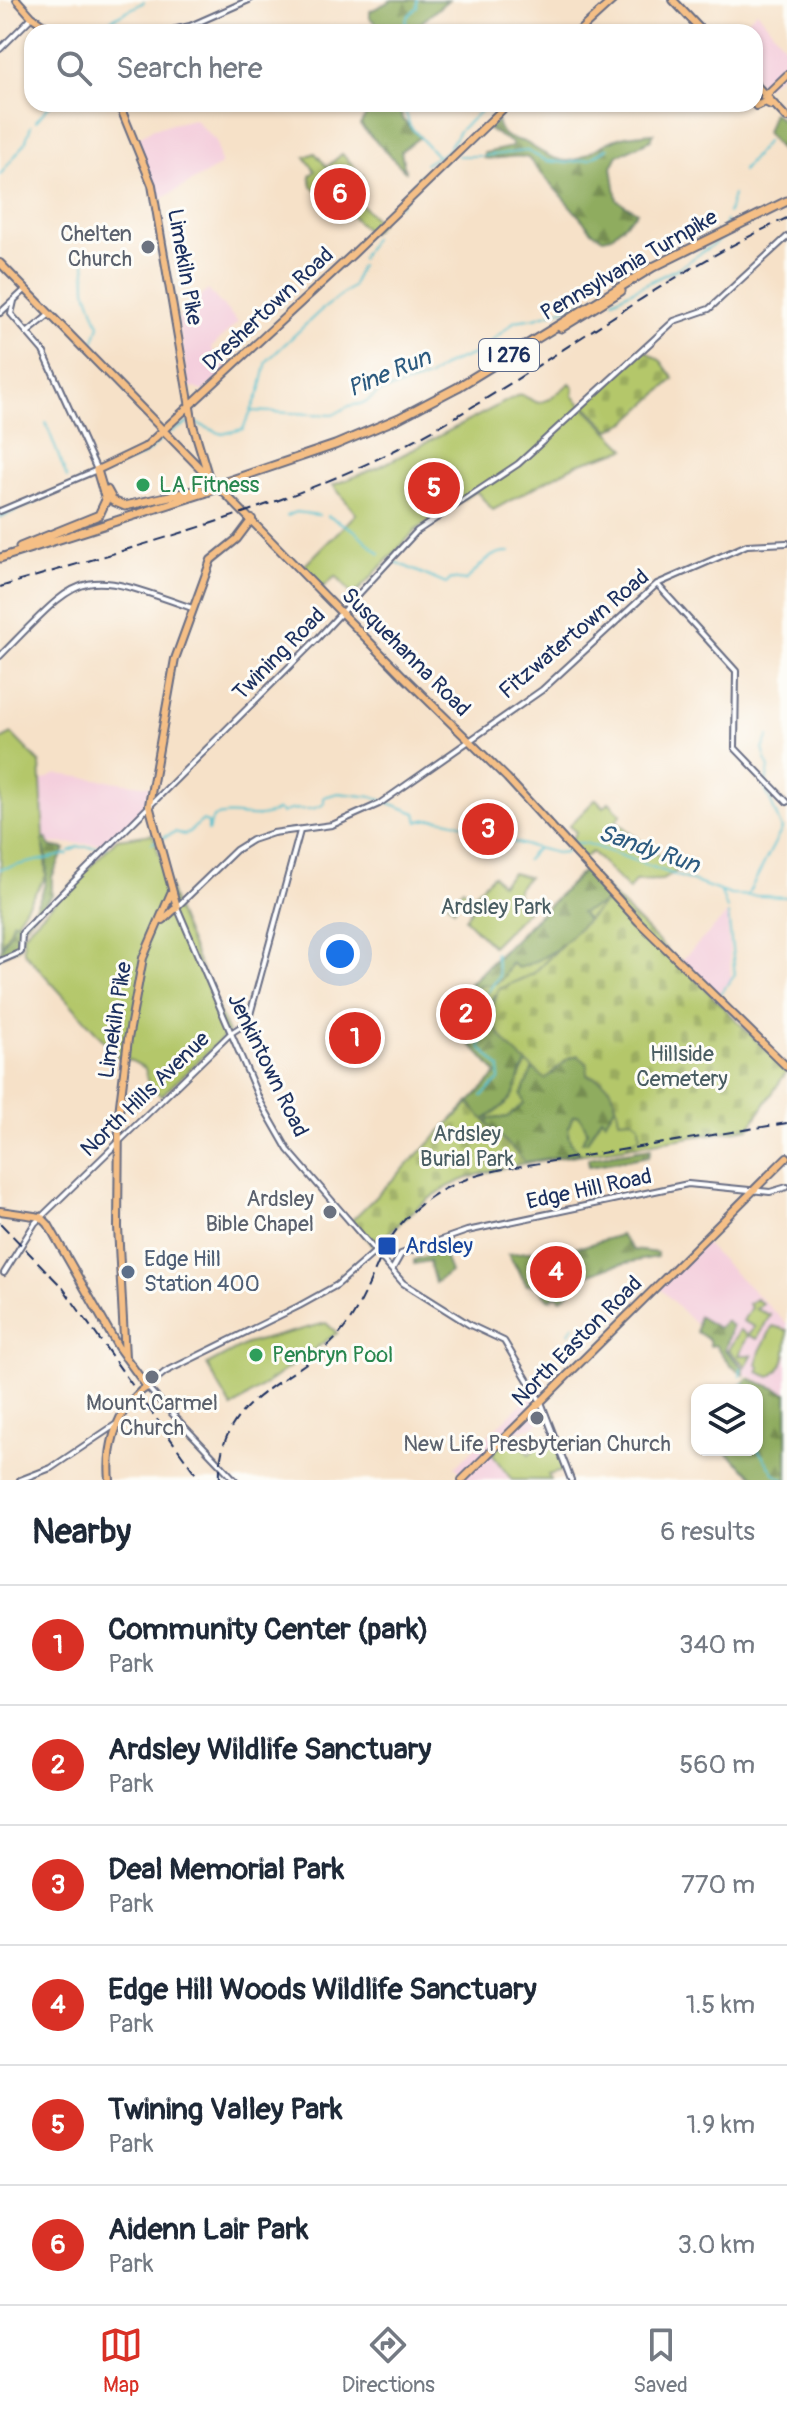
<!DOCTYPE html>
<html lang="en">
<head>
<meta charset="utf-8">
<style>
	:root { --surface:#fff; --page:#f2f2f3; --text:#1f2937; --muted:#747a83; --line:#e0e1e3; --accent:#d93025 }
	body { margin:0; font-family:Pangolin,sans-serif; background:var(--page); color:var(--text) }
	.controls { position:absolute; right:24px; bottom:24px; display:grid; overflow:hidden; border-radius:16px; box-shadow:0 2px 6px #0004 }
	.controls button { width:72px; height:72px; display:grid; place-items:center; padding:0; border:0; border-bottom:2px solid var(--line); background:var(--surface); color:var(--text); font:40px sans-serif }
	.you { position:absolute; left:340px; top:954px; width:28px; height:28px; margin:-20px; border:6px solid #fff; border-radius:50%; background:#1a73e8; box-shadow:0 0 0 12px #1a73e833 }
	.badge { display:grid; place-items:center; width:52px; height:52px; border-radius:50%; background:var(--accent); color:#fff; font-size:26px; font-weight:700 }
	.pin { position:absolute; translate:-50% -50%; border:4px solid #fff; box-shadow:0 2px 8px #0006 }
	.list { margin:0; padding:0; list-style:none }
	h2 { display:flex; justify-content:space-between; align-items:center; height:104px; margin:0; padding:0 32px; font-size:34px }
	h2 small { font-size:26px; font-weight:400; color:var(--muted) }
	.list li { display:grid; grid-template-columns:52px 1fr auto; gap:24px; align-items:center; box-sizing:border-box; height:120px; padding:0 32px; border-top:2px solid var(--line) }
	.list b { display:block; font-size:30px; white-space:nowrap }
	.list p { margin:0; font-size:26px; white-space:nowrap; color:var(--muted) }
	.list em { font-size:26px; font-style:normal; color:var(--muted) }
	.icon { flex:none; width:44px; height:44px; fill:none; stroke:currentColor; stroke-width:2; stroke-linecap:round; stroke-linejoin:round }
	.map { position:relative; flex:none; width:787px; height:1480px; overflow:hidden }
	.search { position:absolute; background:var(--surface); box-shadow:0 2px 6px #0004; left:24px; right:24px; top:24px; height:88px; display:flex; align-items:center; gap:20px; box-sizing:border-box; padding:0 28px; border-radius:24px; color:var(--muted); font-size:30px }
	.sheet { height:824px; background:var(--surface) }
	nav { display:flex; justify-content:space-around; align-items:center; box-sizing:border-box; height:112px; border-top:2px solid var(--line); background:var(--surface); font-size:22px; color:var(--muted) }
	nav a { display:grid; justify-items:center; gap:4px }
	nav .on { color:var(--accent) }
	.map>svg:first-child { display:block }
	.built { fill:#f4cfdd }
	.green { fill:#b4c76a; stroke:#687b64; stroke-width:2 }
	.forest { fill:url(#forest-firs); stroke:#556e5e; stroke-width:2 }
	.cemetery { fill:url(#cemetery-stones); stroke:#687b64; stroke-width:2 }
	.lines { fill:none; stroke-linecap:round; stroke-linejoin:round }
	.stream { stroke:#53bfcd; stroke-width:2 }
	.minor-casing { stroke:#686d83; stroke-width:8 }
	.major-casing { stroke:#686d83; stroke-width:10 }
	.highway-casing { stroke:#686d83; stroke-width:11 }
	.minor { stroke:#fff; stroke-width:4 }
	.major { stroke:#f5bf86; stroke-width:6 }
	.highway { stroke:#f5bf86; stroke-width:7 }
	.rail { stroke:#1b2f5e; stroke-width:2; stroke-dasharray:12 6; stroke-linecap:butt }
	.major-bridge-casing { stroke:#686d83; stroke-width:10; stroke-linecap:butt }
	.highway-bridge-casing { stroke:#686d83; stroke-width:11; stroke-linecap:butt }
	.major-bridge { stroke:#f5bf86; stroke-width:6 }
	.highway-bridge { stroke:#f5bf86; stroke-width:7 }
	.worship-dot { fill:#6b7280; stroke:#fdfcf7; stroke-width:3 }
	.leisure-dot { fill:#2e9e5b; stroke:#fdfcf7; stroke-width:3 }
	.transit-dot { fill:#1a4fb4; stroke:#fdfcf7; stroke-width:3 }
	.service-dot { fill:#5c6f8a; stroke:#fdfcf7; stroke-width:3 }
	.labels { text-anchor:middle; dominant-baseline:central; stroke-width:6; stroke-linejoin:round; paint-order:stroke }
	.shield { fill:#fdfcf7; stroke:#5f6c8c; stroke-width:2 }
	.shield-label { font-size:20px; font-weight:bold; fill:#1b2f5e }
	.worship-label { font-size:22px; fill:#5b616d; stroke:#fdfcf7; text-anchor:end }
	.street-label { font-size:22px; fill:#1b2f5e; stroke:#fdfcf7 }
	.leisure-label { font-size:22px; fill:#27864d; stroke:#fdfcf7; text-anchor:start }
	.park-label { font-size:22px; fill:#495d62; stroke:#fdfcf7 }
	.transit-label { font-size:22px; fill:#164399; stroke:#fdfcf7; text-anchor:start }
	.service-label { font-size:22px; fill:#4e5e75; stroke:#fdfcf7; text-anchor:start }
	.water-label { font-size:24px; font-style:italic; fill:#2c5a7f; stroke:#fdfcf7 }
</style>
</head>
<body>
<div class="map">
<svg width="787" height="1480" viewBox="0 0 787 1480">
	<defs>
		<pattern id="forest-firs" width="22" height="20" patternUnits="userSpaceOnUse" patternTransform="scale(2)"><rect width="22" height="20" fill="#8fac5e"/><path d="M5 1l3.5 6h-7zM16 11l3.5 6h-7z" fill="#748c51"/></pattern>
		<pattern id="cemetery-stones" width="16" height="16" patternUnits="userSpaceOnUse" patternTransform="scale(2)"><rect width="16" height="16" fill="#b4c76a"/><path d="M2 7V4a2 2 0 0 1 4 0v3zM10 15v-3a2 2 0 0 1 4 0v3z" fill="#9aab5e"/></pattern>
	</defs>
	<rect width="100%" height="100%" fill="#fdfcf7"/>
	<filter id="ink" filterUnits="userSpaceOnUse"><feTurbulence type="fractalNoise" baseFrequency=".0125" numOctaves="2"/><feDisplacementMap in="SourceGraphic" scale="16" xChannelSelector="R" yChannelSelector="G"/><feConvolveMatrix kernelMatrix="1 2 1 2 8 2 1 2 1" color-interpolation-filters="sRGB"/></filter>
	<filter id="wash" filterUnits="userSpaceOnUse"><feTurbulence type="fractalNoise" baseFrequency=".006" numOctaves="4" result="noise"/><feDisplacementMap in="SourceGraphic" scale="32" xChannelSelector="R" yChannelSelector="G"/><feGaussianBlur stdDeviation="1.8" result="paint"/><feColorMatrix in="noise" values="0 0 0 0 0 0 0 0 0 0 0 0 0 0 0 0 0 1.4 0 .05"/><feComposite in="paint" operator="in"/></filter>
	<g filter="url(#wash)">
		<rect width="100%" height="100%" fill="#f6e1c8"/>
		<path class="built" d="M757,11L787,49V69L765,87L755,79V32H735Z
			M194,119L216,141L221,165L158,201L136,139L154,128Z
			M208,290L238,322L211,348L227,369L203,391L189,386L178,319Z
			M57,774L150,786L146,805L107,844L44,843L41,781Z
			M727,914L731,979L716,995L681,961Z
			M704,1243L787,1324V1392L744,1374L660,1288Z
			M535,1391L547,1417L533,1427L511,1432L490,1453L510,1480H462L465,1477L455,1467Z"/>
		<path class="green" d="M315,153L327,167L342,154L363,176L356,199L380,224L370,234L351,215L346,219L312,186L310,176L315,171L305,157Z
			M570,383L574,387L573,396L626,449L577,464L493,510L476,491L416,530L353,596L336,576L322,588L302,568L356,514L333,485L379,467L520,394L538,403L550,399Z
			M12,734L40,763L46,876L1,945L0,740Z
			M596,799L604,807L609,802L621,814L616,821L661,857L668,851L685,866L662,880L635,881L629,890L592,852L583,858L569,843L576,832L569,826Z
			M478,815L507,826L503,831L505,839L467,826Z
			M153,834L177,912L228,1033L161,1096L148,1083L145,1068L128,1059L122,1061L24,952L23,934L117,839Z
			M586,868L612,895L533,974L499,989L570,1056L578,1055L615,1091L619,1119H633L639,1123L641,1137L628,1147L526,1163L469,1104L499,1074L440,1013Z
			M512,873L528,877L517,889L518,900L528,910L492,946L465,919L472,909L462,901L454,909L448,903L463,888L472,896L493,875L501,884Z
			M357,1024L365,1033L369,1030L374,1033L350,1057L337,1044Z
			M756,1299L763,1304L756,1309L770,1315L757,1339L748,1335L739,1355H752L746,1366L728,1350L740,1330L748,1335L755,1327L743,1321L751,1307L748,1304Z
			M326,1323L337,1333L232,1408L207,1365L246,1344Z
			M773,1326L787,1330C787,1350 787,1368 770,1377L758,1372L760,1367L757,1365L760,1351Z
			M512,1434L529,1454L538,1447L541,1450L557,1445L566,1470L548,1475L550,1480H512L492,1454Z"/>
		<path class="forest" d="M392,0H448L410,32H386L370,18V11Z
			M362,104H400L402,119L420,137L401,151L405,171L360,125L369,110Z
			M773,112L787,125V152L783,154L766,132Z
			M497,121C504,146 516,135 530,145C581,179 578,150 622,137C632,134 644,134 654,133L651,140L618,155L612,167L617,200L637,212L612,236L603,238L593,232L528,158C514,153 498,161 483,158L484,153L512,147V143L487,129Z
			M46,838L50,846L65,849L52,877V895L21,929L19,947L0,957C0,944 11,936 13,921L23,923C44,901 53,870 42,841Z
			M586,869L614,899L581,913L591,924C567,941 546,960 518,968L511,963C506,975 499,988 481,985L464,1004L471,1019L488,1017L493,997L500,991L530,1060C518,1071 520,1087 510,1099C496,1115 459,1138 438,1134L497,1074L443,1011Z
			M559,1051L571,1058L579,1055L588,1062L587,1075C605,1080 613,1087 616,1105L605,1122L601,1117L587,1142H582L587,1130L579,1115L573,1116C565,1132 567,1142 580,1153L485,1169L480,1127L490,1119L508,1117L524,1103L521,1095L534,1066L545,1075L553,1074L548,1061Z
			M651,1148L649,1156L589,1166L588,1158Z
			M620,1235L633,1250L657,1253V1257L612,1266L574,1280L572,1290L561,1299L556,1295L550,1300L534,1285H527L508,1254L584,1246Z
			M442,1251L450,1272L435,1283L429,1261L414,1264V1260Z
			M698,1316L718,1328L725,1321L732,1326L725,1350L744,1368V1375L730,1365L715,1345L710,1346L709,1340L697,1332Z
			M748,1378L787,1393V1480H758L727,1453L729,1450H757V1390H741V1385Z"/>
		<path class="cemetery" d="M644,350L661,361L674,379L627,422L610,430L585,405Z
			M612,895L787,1071L749,1128L628,1147L627,1144L640,1137L639,1124L633,1119L619,1120C615,1095 614,1081 587,1075V1064L578,1055L570,1057L545,1079C517,1052 478,1032 499,989L533,974Z
			M469,1104L526,1163C444,1180 435,1191 374,1246L351,1221Z"/>
		<g class="lines">
			<path class="stream" d="M98,32L112,19L144,2
				M404,32L407,17L417,7V0
				M403,104L410,126L436,155
				M36,121L51,104
				M458,156H480
				M483,156L527,151L547,161L567,163L590,159L608,148
				M425,164L447,151L459,131L486,106
				M742,171L766,142
				M0,175L25,143L31,126
				M399,206L421,174
				M728,213L733,195
				M724,227L726,221
				M85,258L86,289L99,325L92,347
				M361,259L373,238
				M613,300L680,267L723,238
				M251,411L333,415L349,406L365,403L379,392L428,378L445,365L479,352L515,321L535,318L593,299
				M46,423L67,478
				M196,423L222,434L243,429L260,391L267,361L319,312L352,287L360,266
				M170,432L189,423
				M103,473L145,454L165,436
				M70,487L95,476
				M22,508L65,489
				M287,516L296,512L319,515
				M328,516L354,530L380,554
				M0,517L17,510
				M393,561L446,584L451,579L465,581C479,570 487,551 510,552
				M768,766L763,749L769,736
				M152,843L175,832L185,835L202,821L208,823V831L213,817C238,809 255,824 277,810L282,813C295,805 310,814 324,804V797L338,793L373,797L416,813L418,822C442,811 477,832 501,839C519,844 538,848 556,853L565,852L574,843H585L731,895L787,897
				M70,851L78,847H107
				M526,860L536,849
				M0,869L68,854
				M721,892L727,909
				M747,896L782,829L765,788L769,768
				M488,992L499,976L495,953
				M719,995L735,975L728,914
				M477,1015L479,1030L484,1037L480,1047L500,1068L499,1080L482,1096
				M467,1017L472,1014
				M569,1333L574,1325
				M740,1377L741,1368
				M743,1383L744,1390
				M757,1448L775,1474L784,1479"/>
		</g>
	</g>
	<g filter="url(#ink)">
		<g class="lines">
			<g class="minor-casing">
				<path id="minor" d="M163,32L190,26L249,0
					M0,49L32,17
					M0,313L26,289
					M27,333L50,314
					M0,511L97,470L43,351L11,314L14,301
					M657,584L736,671L735,748L787,802
					M0,656C84,571 77,567 192,608
					M0,961L21,952L22,933L318,638L417,531L518,464L674,321L709,309L787,237
					M392,1270L401,1254L467,1231L688,1184L770,1192L787,1187
					M4,1273L35,1223L231,1033L248,1022L300,831
					M20,1480L51,1468L118,1423
					M235,1480L147,1387L165,1372L299,1306L337,1285L376,1251
					M571,1480L541,1402L504,1341L470,1325L403,1283L288,1150L260,1101L177,907L236,850L252,840L273,833L332,825L379,804L542,690L657,584L747,545L787,543"/>
			</g>
			<g class="major-casing">
				<path id="major" d="M17,0L32,17L54,32
					M673,0L703,32
					M578,32L613,0
					M755,84L787,118
					M755,90V103
					M764,97L787,75
					M119,104L152,185L193,425L208,475
					M756,106L765,102L771,105
					M0,263L401,674L507,778L639,922L787,1067
					M97,470L145,447L353,254L508,104
					M163,920L177,907L149,805L175,659L211,560L237,539L252,519
					M0,1211L41,1217L48,1224L118,1347L147,1387L141,1391
					M125,1357L118,1227L119,1113L128,1039L143,958L171,893
					M110,1480C107,1452 115,1415 136,1396
					M462,1480L787,1157"/>
			</g>
			<g class="highway-casing">
				<path id="highway" d="M561,328L621,291
					M220,484L335,445L399,418L458,387L653,267L787,201
					M107,490L113,501L125,506L201,489
					M20,547L99,515L106,500L97,470
					M0,558L204,493"/>
			</g>
			<use href="#minor" class="minor"/>
			<use href="#major" class="major"/>
			<use href="#highway" class="highway"/>
			<path class="rail" d="M0,587C131,547 280,510 401,447C534,378 650,281 787,218
				M0,1223L63,1288L200,1480
				M220,1480C216,1397 291,1386 337,1337C358,1314 368,1286 381,1257C404,1204 449,1180 503,1169L787,1123"/>
			<g class="major-bridge-casing">
				<path id="major-bridge" d="M136,1396L141,1391"/>
			</g>
			<g class="highway-bridge-casing">
				<path id="highway-bridge" d="M204,493L223,486"/>
			</g>
			<use href="#major-bridge" class="major-bridge"/>
			<use href="#highway-bridge" class="highway-bridge"/>
		</g>
	</g>
	<g class="worship-dot">
		<circle cx="148" cy="247" r="8"/>
		<circle cx="330" cy="1212" r="8"/>
		<circle cx="152" cy="1377" r="8"/>
		<circle cx="537" cy="1418" r="8"/>
	</g>
	<g class="leisure-dot">
		<circle cx="143" cy="485" r="8"/>
		<circle cx="256" cy="1355" r="8"/>
	</g>
	<rect class="transit-dot" x="377" y="1236" width="20" height="20" rx="4"/>
	<circle class="service-dot" cx="128" cy="1272" r="8"/>
	<g class="labels">
		<rect class="shield" x="479" y="339" width="60" height="32" rx="6"/>
		<g class="shield-label">
			<text x="509" y="355">I 276</text>
		</g>
		<g class="worship-label">
			<text x="132" y="234">Chelten<tspan x="132" dy="25">Church</tspan></text>
			<text x="314" y="1199">Ardsley<tspan x="314" dy="25">Bible Chapel</tspan></text>
			<text x="152" y="1403" text-anchor="middle">Mount Carmel<tspan x="152" dy="25">Church</tspan></text>
			<text x="537" y="1444" text-anchor="middle">New Life Presbyterian Church</text>
		</g>
		<g class="street-label">
			<text transform="translate(629 265) rotate(-30)">Pennsylvania Turnpike</text>
			<text transform="translate(185 267) rotate(80)">Limekiln Pike</text>
			<text transform="translate(268 309) rotate(-43)">Dreshertown Road</text>
			<text transform="translate(574 634) rotate(-40)">Fitzwatertown Road</text>
			<text transform="translate(406 652) rotate(45)">Susquehanna Road</text>
			<text transform="translate(279 654) rotate(-45)">Twining Road</text>
			<text transform="translate(115 1020) rotate(-81)">Limekiln Pike</text>
			<text transform="translate(268 1065) rotate(64)">Jenkintown Road</text>
			<text transform="translate(145 1094) rotate(-44)">North Hills Avenue</text>
			<text transform="translate(589 1189) rotate(-12)">Edge Hill Road</text>
			<text transform="translate(577 1341) rotate(-45)">North Easton Road</text>
		</g>
		<g class="leisure-label">
			<text x="159" y="485">LA Fitness</text>
			<text x="272" y="1355">Penbryn Pool</text>
		</g>
		<g class="park-label">
			<text x="496" y="907">Ardsley Park</text>
			<text x="682" y="1054">Hillside<tspan x="682" dy="25">Cemetery</tspan></text>
			<text x="467" y="1134">Ardsley<tspan x="467" dy="25">Burial Park</tspan></text>
		</g>
		<g class="transit-label">
			<text x="405" y="1246">Ardsley</text>
		</g>
		<g class="service-label">
			<text x="144" y="1259">Edge Hill<tspan x="144" dy="25">Station 400</tspan></text>
		</g>
		<g class="water-label">
			<text transform="translate(389 373) rotate(-23)">Pine Run</text>
			<text transform="translate(649 849) rotate(19)">Sandy Run</text>
		</g>
	</g>
</svg>
<div class="controls">
<button><svg class="icon" aria-label="layers" viewBox="0 0 24 24"><path d="M12 4l9 5-9 5-9-5zM3 14l9 5 9-5"/></svg></button>
</div>
<div class="you"></div>
<div class="pin badge" style="left:355px;top:1038px">1</div>
<div class="pin badge" style="left:466px;top:1014px">2</div>
<div class="pin badge" style="left:488px;top:829px">3</div>
<div class="pin badge" style="left:556px;top:1272px">4</div>
<div class="pin badge" style="left:434px;top:488px">5</div>
<div class="pin badge" style="left:340px;top:194px">6</div>
<div class="search"><svg class="icon" aria-label="search" viewBox="0 0 24 24"><circle cx="10" cy="10" r="6"/><path d="M15 15l6 6"/></svg>Search here</div>
</div>
<section class="sheet">
<h2>Nearby<small>6 results</small></h2>
<ul class="list">
<li><span class="badge">1</span><div><b>Community Center (park)</b><p>Park</p></div><em>340 m</em></li>
<li><span class="badge">2</span><div><b>Ardsley Wildlife Sanctuary</b><p>Park</p></div><em>560 m</em></li>
<li><span class="badge">3</span><div><b>Deal Memorial Park</b><p>Park</p></div><em>770 m</em></li>
<li><span class="badge">4</span><div><b>Edge Hill Woods Wildlife Sanctuary</b><p>Park</p></div><em>1.5 km</em></li>
<li><span class="badge">5</span><div><b>Twining Valley Park</b><p>Park</p></div><em>1.9 km</em></li>
<li><span class="badge">6</span><div><b>Aidenn Lair Park</b><p>Park</p></div><em>3.0 km</em></li>
</ul>
</section>
<nav>
<a class="on"><svg class="icon" aria-label="map" viewBox="0 0 24 24"><path d="M3 6l6-2 6 2 6-2v14l-6 2-6-2-6 2zM9 4v14M15 6v14"/></svg>Map</a>
<a><svg class="icon" aria-label="directions" viewBox="0 0 24 24"><path d="M12 3l9 9-9 9-9-9zM9 14v-3h6M13 9l2 2-2 2"/></svg>Directions</a>
<a><svg class="icon" aria-label="saved" viewBox="0 0 24 24"><path d="M7 4h10v16l-5-4-5 4z"/></svg>Saved</a>
</nav>
</body>
</html>
